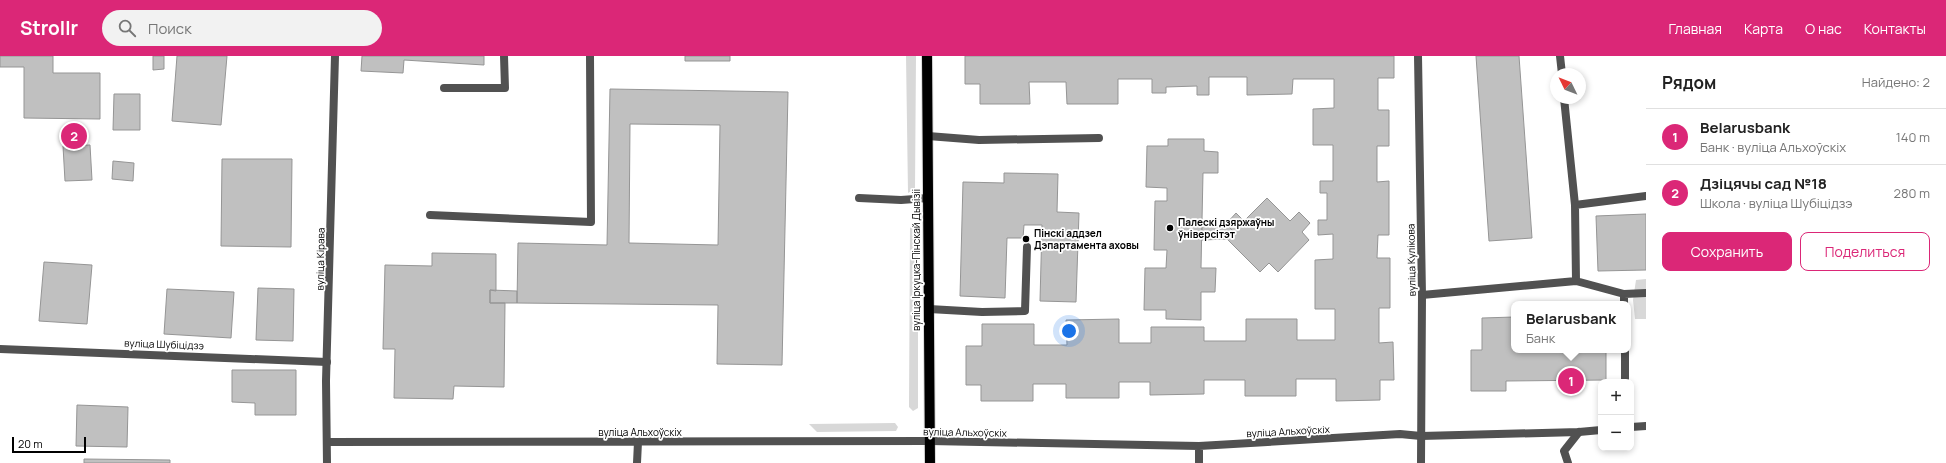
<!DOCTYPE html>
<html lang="ru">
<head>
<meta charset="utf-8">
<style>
	:root { --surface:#fff; --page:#f2f2f2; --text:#222; --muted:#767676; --line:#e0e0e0; --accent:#db2777 }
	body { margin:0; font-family:Manrope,sans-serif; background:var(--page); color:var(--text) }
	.controls { position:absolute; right:12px; bottom:12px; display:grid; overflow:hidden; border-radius:8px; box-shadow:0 2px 6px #0003 }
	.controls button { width:36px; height:36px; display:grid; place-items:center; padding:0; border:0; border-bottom:1px solid var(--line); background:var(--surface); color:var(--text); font:20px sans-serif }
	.compass { position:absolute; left:1550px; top:12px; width:36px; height:36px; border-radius:50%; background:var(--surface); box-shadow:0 2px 6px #0003; rotate:313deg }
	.scale { position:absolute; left:12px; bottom:10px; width:74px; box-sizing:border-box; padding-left:4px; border:2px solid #000; border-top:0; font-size:11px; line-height:14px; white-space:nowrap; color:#000; -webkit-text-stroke:3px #fff; paint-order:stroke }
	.you { position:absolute; left:1069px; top:275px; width:14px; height:14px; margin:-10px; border:3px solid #fff; border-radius:50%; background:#1a73e8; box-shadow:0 0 0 6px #1a73e833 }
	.badge { display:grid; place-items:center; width:26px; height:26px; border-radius:50%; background:var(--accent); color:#fff; font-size:13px; font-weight:700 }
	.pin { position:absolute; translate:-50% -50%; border:2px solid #fff; box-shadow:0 1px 4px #0006 }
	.popup { position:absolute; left:1511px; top:245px; width:120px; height:52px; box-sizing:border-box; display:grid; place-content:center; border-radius:8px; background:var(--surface); filter:drop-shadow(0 1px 3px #0005); font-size:13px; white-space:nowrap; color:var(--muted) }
	.popup b { font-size:15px; color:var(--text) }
	.popup::after { content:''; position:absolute; left:50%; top:100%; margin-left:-8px; border:8px solid transparent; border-top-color:var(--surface) }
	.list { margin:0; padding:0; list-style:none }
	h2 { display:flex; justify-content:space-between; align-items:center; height:52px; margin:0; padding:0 16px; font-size:17px }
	h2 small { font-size:13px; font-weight:400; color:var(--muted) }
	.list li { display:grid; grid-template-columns:26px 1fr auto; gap:12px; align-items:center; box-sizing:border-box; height:56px; padding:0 16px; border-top:1px solid var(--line) }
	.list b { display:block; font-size:15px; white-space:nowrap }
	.list p { margin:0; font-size:13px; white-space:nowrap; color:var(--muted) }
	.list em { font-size:13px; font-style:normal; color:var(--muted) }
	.actions { display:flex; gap:8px; padding:12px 16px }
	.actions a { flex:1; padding:9px 0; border:1px solid var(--accent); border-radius:8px; text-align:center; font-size:14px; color:var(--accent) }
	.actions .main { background:var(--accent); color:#fff }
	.icon { flex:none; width:22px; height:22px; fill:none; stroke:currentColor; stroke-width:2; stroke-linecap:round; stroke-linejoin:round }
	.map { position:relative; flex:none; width:1646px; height:407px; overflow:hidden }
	header { display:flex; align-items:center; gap:24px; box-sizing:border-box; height:56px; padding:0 20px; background:var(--accent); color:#fff }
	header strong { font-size:19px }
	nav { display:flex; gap:22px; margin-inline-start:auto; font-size:14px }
	.search { width:280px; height:36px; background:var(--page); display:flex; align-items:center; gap:10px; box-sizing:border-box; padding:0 14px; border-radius:22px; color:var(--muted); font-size:15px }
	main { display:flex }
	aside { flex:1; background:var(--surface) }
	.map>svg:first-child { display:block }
	.green { fill:#d8d8d8 }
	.building { fill:#c0c0c0; stroke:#959595; fill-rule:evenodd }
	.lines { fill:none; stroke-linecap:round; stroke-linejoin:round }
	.primary-casing { stroke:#dbdbdb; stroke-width:12 }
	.service { stroke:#515151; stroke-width:8 }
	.minor { stroke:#515151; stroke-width:8 }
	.tertiary { stroke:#515151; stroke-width:8 }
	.primary { stroke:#000; stroke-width:10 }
	.poi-dot { fill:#000; stroke:#fff; stroke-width:1.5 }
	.labels { text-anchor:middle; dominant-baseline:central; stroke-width:3.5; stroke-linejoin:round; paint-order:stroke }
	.poi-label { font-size:10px; font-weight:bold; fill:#000; stroke:#fff; text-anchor:start }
	.street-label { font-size:10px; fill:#000; stroke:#fff }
</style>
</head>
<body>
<header>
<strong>Strollr</strong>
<div class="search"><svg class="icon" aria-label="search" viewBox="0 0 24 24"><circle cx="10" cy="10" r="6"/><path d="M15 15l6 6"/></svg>Поиск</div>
<nav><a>Главная</a><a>Карта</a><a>О нас</a><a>Контакты</a></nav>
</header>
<main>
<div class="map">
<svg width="1646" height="407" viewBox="0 0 1646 407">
	<rect width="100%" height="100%" fill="#fff"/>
	<path class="green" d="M906,0H916L915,133L908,137Z
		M910,171L918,177V352L913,355L909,351Z
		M1646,223V263H1635L1633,244L1636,224Z
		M895,367L898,371L896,375L817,376L809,368Z"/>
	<path class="building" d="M0,0H53V17H100V63L24,62V11H0Z
		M153,0H164V13L153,14Z
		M177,0H227L221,69L172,65Z
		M362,0H484V9L404,4L403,17L361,15Z
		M685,0H730V5H685Z
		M965,0H1394V22H1378V54H1389V90H1377V126L1389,125V179H1378L1377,202H1390V252H1379V287L1393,286L1394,324H1380V344L1336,345V323H1296V340H1245V324H1204V338L1150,339V326H1119V342H1066V328H1033V345H981V329H966V290H982V268H1034V289H1067L1066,264L1119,263V287H1151V271H1204V285H1246V263H1297V284H1335V253H1315V204L1333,203V178L1318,179V164H1327V137H1320V125H1333V89H1313V53L1334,52V23H1293L1292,38L1247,39V21H1209V39H1197V30L1166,31V37H1152V23H1118V48H1067L1066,26H1029L1030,48H980V28H965Z
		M1476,0H1519L1532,182L1489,185Z
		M610,33L788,36L782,309L717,308L718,249L517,247L518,187L607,189ZM630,68L720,69L718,189L629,187Z
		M114,38H140V74H113Z
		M1168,83H1204V95L1218,96V117H1203L1201,212H1216L1215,236H1201V264L1166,263V254H1144L1145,212H1166L1167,194H1154L1155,145H1167V132L1146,131L1147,90H1168Z
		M90,89L92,124L65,125L63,90Z
		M222,103H292L291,191L221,190Z
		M113,105L134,107L133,125L112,123Z
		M1004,117L1058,118L1057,156L1079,157L1076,246L1040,245L1042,169H1024L1023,182H1007L1005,242L960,240L963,126L1004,127Z
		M1267,142L1290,165L1299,156L1310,167L1302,176L1309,184L1278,216L1269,207L1260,216L1227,183L1234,176L1226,168L1236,157L1244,165Z
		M1646,158V214L1598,215L1596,160Z
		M1226,168L1234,176L1227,183L1202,184V170Z
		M432,197L496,198V235L490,234V247H505L504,331L454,330L453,343L394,342L395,293H383L385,209L432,210Z
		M44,206L92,209L87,268L39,265Z
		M258,232L294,233L293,285L256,284Z
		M167,233L234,236L231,282L164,278Z
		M490,234L517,235V247H490Z
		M1514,261V294H1606V324L1506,325V335H1471V294H1482V262Z
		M232,314H296V359H255V347L232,346Z
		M77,349L128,351L127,391L76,390Z
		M84,403L170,404V407H84Z"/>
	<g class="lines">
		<g class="primary-casing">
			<path id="primary" d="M927,0L930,407"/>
		</g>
		<path class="service" d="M1560,0L1562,18
			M444,32H505L504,0
			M1564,42L1575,149
			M928,80L979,84L1099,82
			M859,142L901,144L928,142
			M430,159L591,166L590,0
			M1576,225L1624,238
			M1422,239L1576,225L1575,149L1646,140
			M1624,248V238L1646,237
			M929,253L982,256L1025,255L1027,191
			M1625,294V326
			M1568,407L1564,395L1579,376"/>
		<path class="minor" d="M0,293L327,306
			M1631,371L1646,370
			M327,386L930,385L1199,390L1400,378L1421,380L1579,376L1601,374
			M1199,390V407
			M637,407L638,386"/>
		<path class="tertiary" d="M1418,0L1422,239L1421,407
			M327,407L326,325L335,0"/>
		<use href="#primary" class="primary"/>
	</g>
	<g class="poi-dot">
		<circle cx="1170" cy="172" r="4"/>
		<circle cx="1026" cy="183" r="4"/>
	</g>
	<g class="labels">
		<g class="poi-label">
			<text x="1178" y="166">Палескі дзяржаўны<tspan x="1178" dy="12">ўніверсітэт</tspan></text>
			<text x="1034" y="177">Пінскі аддзел<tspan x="1034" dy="12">Дэпартамента аховы</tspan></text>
		</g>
		<g class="street-label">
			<text transform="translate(320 203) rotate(-89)">вуліца Кірава</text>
			<text transform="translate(916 204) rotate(-90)">вуліца Іркуцка-Пінскай Дывізіі</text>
			<text transform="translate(1411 204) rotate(-91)">вуліца Кулікова</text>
			<text transform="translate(164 288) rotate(2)">вуліца Шубіцідзэ</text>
			<text transform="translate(1288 375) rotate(-3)">вуліца Альхоўскіх</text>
			<text x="640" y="376">вуліца Альхоўскіх</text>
			<text transform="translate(965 376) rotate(1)">вуліца Альхоўскіх</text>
		</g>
	</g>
</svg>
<div class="controls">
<button>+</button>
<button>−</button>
</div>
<svg class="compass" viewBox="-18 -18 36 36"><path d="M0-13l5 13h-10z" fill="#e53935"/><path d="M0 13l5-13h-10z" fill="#767676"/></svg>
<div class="scale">20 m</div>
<div class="you"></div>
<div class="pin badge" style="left:1571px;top:325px">1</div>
<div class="popup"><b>Belarusbank</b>Банк</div>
<div class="pin badge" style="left:74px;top:80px">2</div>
</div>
<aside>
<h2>Рядом<small>Найдено: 2</small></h2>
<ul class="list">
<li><span class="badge">1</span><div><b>Belarusbank</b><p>Банк · вуліца Альхоўскіх</p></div><em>140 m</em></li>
<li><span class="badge">2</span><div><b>Дзіцячы сад №18</b><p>Школа · вуліца Шубіцідзэ</p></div><em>280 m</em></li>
</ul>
<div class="actions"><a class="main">Сохранить</a><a>Поделиться</a></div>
</aside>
</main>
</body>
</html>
